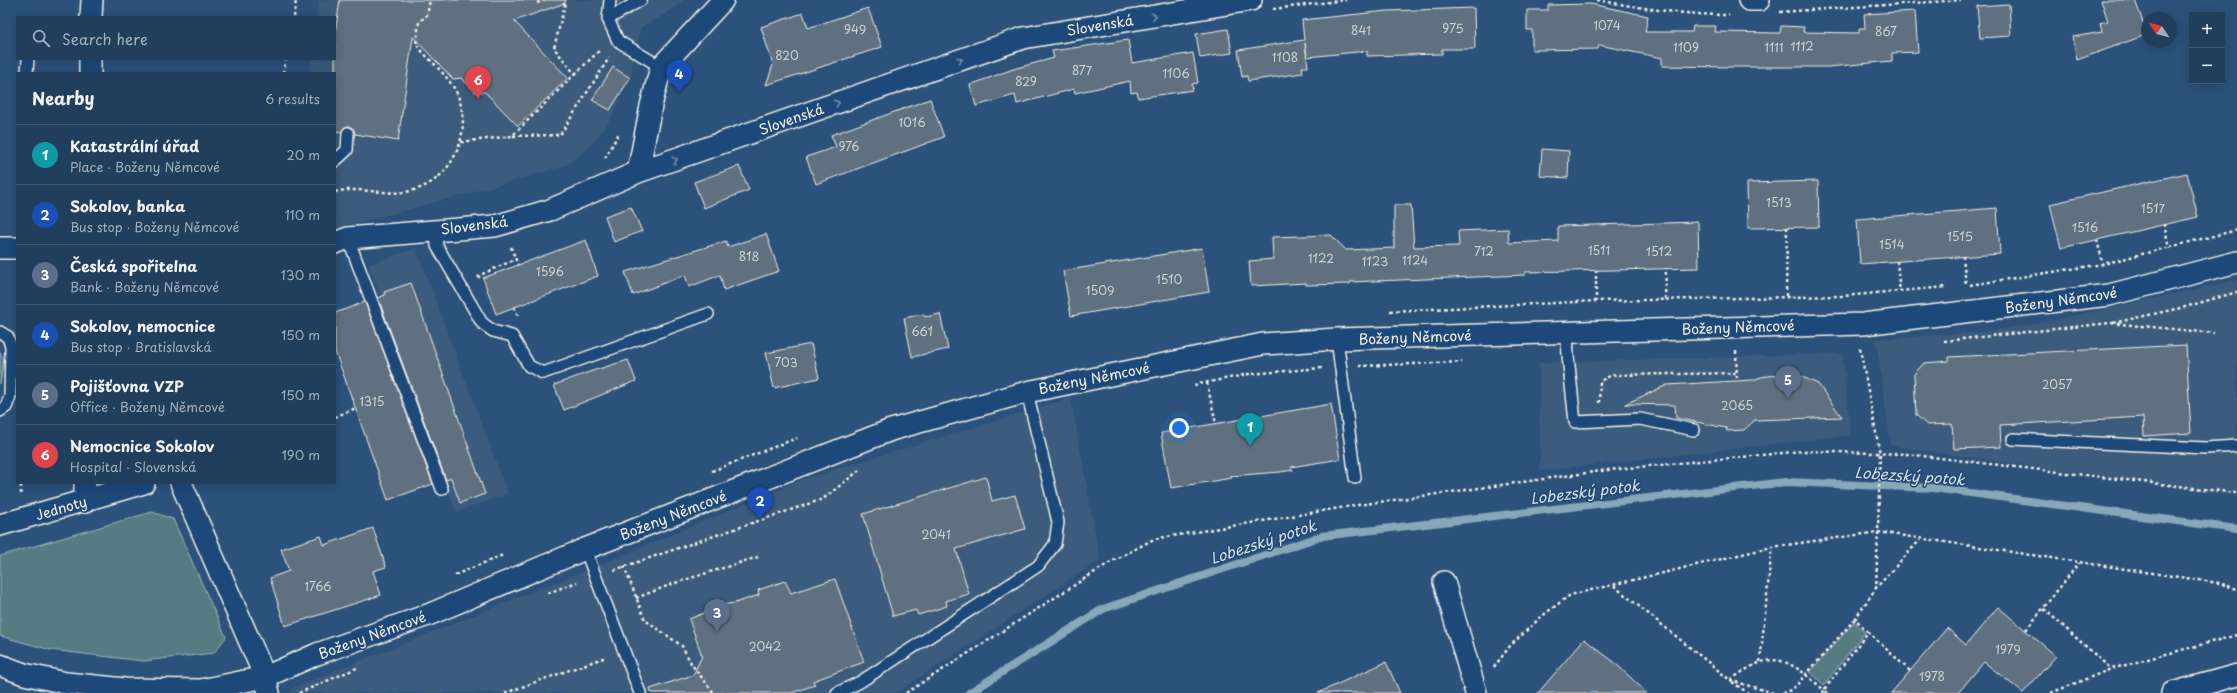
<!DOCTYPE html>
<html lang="en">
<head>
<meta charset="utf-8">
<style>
	:root { --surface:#213e5c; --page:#294562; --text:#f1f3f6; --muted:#a2aebb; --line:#3e5772; --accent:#8bbbb9 }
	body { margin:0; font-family:"Playpen Sans",sans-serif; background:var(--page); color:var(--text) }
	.controls { position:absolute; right:12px; top:12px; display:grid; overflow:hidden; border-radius:0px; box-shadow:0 2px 10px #0003 }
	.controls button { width:36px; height:36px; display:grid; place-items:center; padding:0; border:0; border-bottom:1px solid var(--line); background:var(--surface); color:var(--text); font:20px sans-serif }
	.compass { position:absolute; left:2141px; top:12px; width:36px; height:36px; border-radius:50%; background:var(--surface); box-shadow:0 2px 10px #0003; rotate:305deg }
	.you { position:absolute; left:1179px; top:428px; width:14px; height:14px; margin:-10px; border:3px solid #fff; border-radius:50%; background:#1a73e8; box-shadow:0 0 0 6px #1a73e833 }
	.badge { display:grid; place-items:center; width:26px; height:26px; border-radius:50%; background:var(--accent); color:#fff; font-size:13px; font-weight:700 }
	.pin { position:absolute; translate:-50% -33px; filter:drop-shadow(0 1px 2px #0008) }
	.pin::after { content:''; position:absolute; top:21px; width:14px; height:12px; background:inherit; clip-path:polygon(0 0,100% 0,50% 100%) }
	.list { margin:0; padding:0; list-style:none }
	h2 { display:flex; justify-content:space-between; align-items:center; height:52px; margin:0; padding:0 16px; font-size:17px }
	h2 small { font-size:13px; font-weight:400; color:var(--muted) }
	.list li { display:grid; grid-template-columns:26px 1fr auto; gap:12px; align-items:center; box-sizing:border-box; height:60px; padding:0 16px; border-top:1px solid var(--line) }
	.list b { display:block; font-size:15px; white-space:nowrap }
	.list p { margin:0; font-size:13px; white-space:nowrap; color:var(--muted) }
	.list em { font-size:13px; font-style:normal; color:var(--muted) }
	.icon { flex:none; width:22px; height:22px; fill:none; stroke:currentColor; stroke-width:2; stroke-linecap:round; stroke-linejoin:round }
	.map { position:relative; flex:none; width:2237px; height:693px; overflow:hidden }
	.search { position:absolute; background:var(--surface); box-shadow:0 2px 10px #0003; left:16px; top:16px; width:320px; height:44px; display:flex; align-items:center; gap:10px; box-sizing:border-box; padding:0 14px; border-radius:0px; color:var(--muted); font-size:15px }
	.panel { position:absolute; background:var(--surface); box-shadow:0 2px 10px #0003; left:16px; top:72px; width:320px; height:412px; border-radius:0px }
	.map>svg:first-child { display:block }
	.built { fill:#3b5b7c }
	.green { fill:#547b82; stroke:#a4b6b5 }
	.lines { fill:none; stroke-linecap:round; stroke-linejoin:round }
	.stream { stroke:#87a8b9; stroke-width:8 }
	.building { fill:#5e7180; stroke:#f4f1e8 }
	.service-casing { stroke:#f4f1e8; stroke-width:14 }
	.minor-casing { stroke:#f4f1e8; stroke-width:24 }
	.path { stroke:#f4f1e8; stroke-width:2.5; stroke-dasharray:3 3; stroke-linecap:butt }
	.service { stroke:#1f4a7a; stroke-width:11 }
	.minor { stroke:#1f4a7a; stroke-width:21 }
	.oneway { stroke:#748da6 }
	.labels { text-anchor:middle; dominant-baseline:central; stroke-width:3; stroke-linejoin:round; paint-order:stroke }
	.number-label { font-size:12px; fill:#ced1ce }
	.street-label { font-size:14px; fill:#f4f1e8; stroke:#1f4a7a }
	.water-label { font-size:15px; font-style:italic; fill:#d9dfdc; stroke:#1f4a7a }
</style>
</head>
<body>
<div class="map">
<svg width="2237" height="693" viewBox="0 0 2237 693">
	<rect width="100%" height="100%" fill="#2c527b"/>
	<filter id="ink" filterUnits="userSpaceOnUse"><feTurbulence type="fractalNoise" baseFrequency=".025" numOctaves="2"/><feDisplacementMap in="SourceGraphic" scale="8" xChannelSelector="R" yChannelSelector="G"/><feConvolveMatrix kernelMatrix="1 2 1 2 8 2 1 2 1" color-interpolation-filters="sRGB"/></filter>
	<g filter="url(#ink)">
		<path class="built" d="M319,0H684L662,16L641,27L630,78L610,120L591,146L565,166L496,186L335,229V73H309L311,59H335V17H316Z
			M416,248L508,494L456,512L369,265Z
			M2237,280V496L1891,446L1876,339L1983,332L2046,322Z
			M1842,353L1851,435L1540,471L1539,363Z
			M1071,398L1100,560L896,693H289L295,687L604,563L801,480Z"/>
		<path class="green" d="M0,352L4,360L0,384Z
			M152,512L173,519L226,637L214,653L143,661L51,650L0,636V556Z
			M1854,622L1865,632L1824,685L1810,672Z"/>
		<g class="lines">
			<path class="stream" d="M969,693L1103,609L1322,536L1786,482L1933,488L2237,529"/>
		</g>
		<path class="building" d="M340,0H565V3L514,21L568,78L518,126L485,92H475L461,78L453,79L413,37L398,141L355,134L354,130L349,126L345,127L341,132L335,131V34Z
			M2101,0H2135L2146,31L2142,32L2143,36L2077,60L2073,37L2102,32L2100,23L2108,21Z
			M1591,4L1648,16L1645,32H1692L1693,26H1716L1715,32L1780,33L1781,26L1804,27L1803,32L1859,33V28H1865L1864,14L1915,11L1918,52L1892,53V61L1828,67H1731L1662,66V58L1599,45L1598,49L1532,50V30H1527V10H1548V5Z
			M2009,4L2011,36L1980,38L1977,6Z
			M868,8L882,47L766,85L773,65L761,27L803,13L808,28Z
			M1474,8L1475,49H1442V54L1367,56V51L1307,57L1305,43L1308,67H1302L1303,73L1248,81L1247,76L1242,77L1238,50L1304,40L1302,20L1387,11Z
			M1228,29L1232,53L1200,58L1196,34Z
			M1128,40L1132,63L1193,53L1198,83L1192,84L1193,90L1138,98L1137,92L1131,93L1130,81L1075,93L1074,89L1017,104L1015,95L976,106L970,85L1013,69L1054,58L1052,51Z
			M613,67L630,78L610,110L592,100Z
			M930,99L944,137L816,184L806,157L836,147L831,135Z
			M1542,149L1569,151L1568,178L1540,176Z
			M739,166L749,190L704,208L694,182Z
			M2187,173L2198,217L2061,248L2050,204Z
			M1818,181L1819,227L1748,228L1747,183Z
			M1394,205H1411L1414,247L1459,246L1458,231L1508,229L1509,243L1558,241V226L1698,222L1699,268L1525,272V275L1350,282V284L1306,285V283L1251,286L1249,261L1273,259L1272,237L1331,235L1346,250L1394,248Z
			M631,207L642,231L614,242L605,216Z
			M1997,208L2000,254L1860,264L1857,219Z
			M766,234L779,271L724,290L720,275L689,287L685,275L633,295L625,272L726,241L728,247Z
			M586,240L598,276L496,314L483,278Z
			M1202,248L1209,292L1071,316L1063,271Z
			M411,283L485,494L460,503L451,478L446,480L378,298L385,295L384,292Z
			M365,302L433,484L388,500L335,351V313Z
			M924,314L925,317L940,314L948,349L912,357L904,318Z
			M811,344L819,378L774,388L766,353Z
			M2186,345L2191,433L2144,436L2143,417L2000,425L2001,447L1954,449L1952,424L1927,425L1916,415L1914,374L1924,363L1949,361V357Z
			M628,360L636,381L564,410L554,385L592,371Z
			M1788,373L1800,376L1818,384L1842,417L1755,420L1744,430L1727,431L1726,428L1676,418L1675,405L1625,404L1667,385L1753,380L1761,377Z
			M1331,404L1340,459L1291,467L1293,470L1280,472L1230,476L1232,478L1171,488L1161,433Z
			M986,477L992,501L1015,495L1025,529L956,549L969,594L946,601L947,606L918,615L916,610L893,616L863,514Z
			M373,528L386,567L373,571L381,595L285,626L270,578L289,571L281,549L321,536L324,545Z
			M835,579L864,662L813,681L815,685L791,693H651L650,689L693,675L702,656L689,619L727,604L735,603L759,595L758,590L785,581L791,593Z
			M1998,607L2056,656L2023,693L1984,662L1958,693H1891L1947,628L1966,645Z
			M1584,639L1614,662L1647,693H1538Z
			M1386,662L1400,693H1318Z"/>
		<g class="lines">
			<g class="service-casing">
				<path id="service" d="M610,0L608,19L618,41L661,67
					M608,19L641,0
					M27,73L28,59
					M335,161L347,150L348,133
					M436,230L437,246L482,323L493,331L512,336L529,366L543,373L708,314
					M348,238L442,489
					M0,332L8,337L11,347L10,396L6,407L0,411
					M1567,332L1568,356L1575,422L1640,419L1694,430
					M1337,339L1355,478
					M2013,439L2206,448L2237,446
					M585,549L640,693
					M837,693L860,682L1038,566L1055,544L1058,522L1027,392"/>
			</g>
			<g class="minor-casing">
				<path id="minor" d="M1749,0H1759
					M91,17L92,0
					M90,73V59
					M638,172L651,106L661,67L723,0
					M335,243L348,238L495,226L550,210L638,172L1023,38L1251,0
					M0,248H17
					M181,483L265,677L269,693
					M85,502V483
					M0,525L144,483
					M1444,582L1476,693
					M0,665L24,674L66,683L125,689L201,690L265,677L317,654L428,615L585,549L891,430L1027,392L1263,344L1337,339L1863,324L2109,295L2237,262
					M2172,693L2237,675"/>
			</g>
			<path class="path" d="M1597,0C1641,8 1684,15 1729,15
				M537,3L546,0
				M1273,9L1346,0
				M1780,12L1961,0
				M294,17L296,0
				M283,73L286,59
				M575,74L600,50
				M513,136L560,135L609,58
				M461,142L512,136L575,74L554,48L566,0
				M605,158L619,133
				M335,192C355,186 383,195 405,192C449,186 474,137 458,96C450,76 429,61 416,44L419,22L427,15L430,0
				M2164,224L2169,249
				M2097,240L2103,264
				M511,247L518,265
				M1963,256L1966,285
				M1897,261L1900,292
				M1596,270V301
				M478,278L480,275L516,259
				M1970,285L2103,264L2237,230
				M1786,296L1787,227
				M1665,299L1666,268
				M514,307L519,318
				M1390,311L1596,301L1842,296L1947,287
				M2113,323L2185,307L2237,292
				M1944,341L2110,323L2214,333
				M1860,348L1880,454L1878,532L2219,583L2237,589
				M1736,351L1737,381
				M1359,366L1462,362
				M1207,383L1216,424
				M1194,385L1249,374L1322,368
				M1599,403L1600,381L1612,375L1736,373
				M335,417L356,408
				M712,471L797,438
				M21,494V483
				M624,566L645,620L682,646L692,665L714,693
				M614,570L823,499L861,469
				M455,575L503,555
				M1614,586L1730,680C1739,674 1749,667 1759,663C1785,652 1806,675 1824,690L1823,693
				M548,593L577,582
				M636,598L675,583L758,557
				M2044,609L2111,669
				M2026,630L2079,563
				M1868,632L1910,671
				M1760,662L1772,547
				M1494,667L1510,646L1542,616L1570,595L1772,547L1878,532L1876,588
				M1730,680L1773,693
				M1732,682L1748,693
				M299,693L359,667
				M505,693L606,657
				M906,693L1109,563L1154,539L1358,505L1608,470L1803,451L1906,454L2237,493
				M1782,693L1787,692L1796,686L1855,619
				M1828,693L1824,690L1868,632L1855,619L1876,588L1920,540
				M2051,693L2111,669L2237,635"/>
			<use href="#service" class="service"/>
			<use href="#minor" class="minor"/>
		</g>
		<defs><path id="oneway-chevron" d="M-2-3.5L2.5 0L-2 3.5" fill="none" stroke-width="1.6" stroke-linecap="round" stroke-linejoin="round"/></defs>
		<g class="oneway">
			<use href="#oneway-chevron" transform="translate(1154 16) rotate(-9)"/>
			<use href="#oneway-chevron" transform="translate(960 60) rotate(-19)"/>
			<use href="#oneway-chevron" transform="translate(837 103) rotate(-19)"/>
			<use href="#oneway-chevron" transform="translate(675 160) rotate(-19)"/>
		</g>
	</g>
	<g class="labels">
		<g class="number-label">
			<text x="1607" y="25">1074</text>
			<text x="1453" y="28">975</text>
			<text x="855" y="29">949</text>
			<text x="1361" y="30">841</text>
			<text x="1886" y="31">867</text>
			<text x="1802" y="46">1112</text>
			<text x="1686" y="47">1109</text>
			<text x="1774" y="47">1111</text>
			<text x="787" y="55">820</text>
			<text x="1285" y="57">1108</text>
			<text x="1082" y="70">877</text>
			<text x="1176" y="73">1106</text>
			<text x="1026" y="81">829</text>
			<text x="912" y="122">1016</text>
			<text x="849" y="146">976</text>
			<text x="1779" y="202">1513</text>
			<text x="2153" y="208">1517</text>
			<text x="2085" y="227">1516</text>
			<text x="1960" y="236">1515</text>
			<text x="1892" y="244">1514</text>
			<text x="1599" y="250">1511</text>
			<text x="1484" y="251">712</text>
			<text x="1659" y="251">1512</text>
			<text x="749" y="256">818</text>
			<text x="1321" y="258">1122</text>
			<text x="1415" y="260">1124</text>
			<text x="1375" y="261">1123</text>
			<text x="550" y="271">1596</text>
			<text x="1169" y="279">1510</text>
			<text x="1100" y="290">1509</text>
			<text x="922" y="331">661</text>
			<text x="786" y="362">703</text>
			<text x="2057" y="384">2057</text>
			<text x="372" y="401">1315</text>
			<text x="1737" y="405">2065</text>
			<text x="936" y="534">2041</text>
			<text x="318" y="586">1766</text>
			<text x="765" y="646">2042</text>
			<text x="2008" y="649">1979</text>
			<text x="1932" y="676">1978</text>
		</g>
		<g class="street-label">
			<text transform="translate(1100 25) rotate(-9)">Slovenská</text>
			<text transform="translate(791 119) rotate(-19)">Slovenská</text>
			<text transform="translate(474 225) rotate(-7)">Slovenská</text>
			<text transform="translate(2061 300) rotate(-8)">Boženy Němcové</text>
			<text transform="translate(1738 327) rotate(-2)">Boženy Němcové</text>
			<text transform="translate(1415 337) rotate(-2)">Boženy Němcové</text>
			<text transform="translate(1094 378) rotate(-11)">Boženy Němcové</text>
			<text transform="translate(61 508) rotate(-16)">Jednoty</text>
			<text transform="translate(673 515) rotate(-21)">Boženy Němcové</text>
			<text transform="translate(372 635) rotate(-20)">Boženy Němcové</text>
		</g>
		<g class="water-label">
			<text transform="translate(1910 475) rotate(4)">Lobezský potok</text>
			<text transform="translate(1585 491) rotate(-7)">Lobezský potok</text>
			<text transform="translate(1263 541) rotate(-18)">Lobezský potok</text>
		</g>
	</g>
</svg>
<div class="controls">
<button>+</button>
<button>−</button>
</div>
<svg class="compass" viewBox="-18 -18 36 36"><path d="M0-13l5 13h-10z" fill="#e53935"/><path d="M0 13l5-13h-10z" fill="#a2aebb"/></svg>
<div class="you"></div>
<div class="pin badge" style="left:1250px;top:446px;background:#0f9aa8">1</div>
<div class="pin badge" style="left:760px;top:520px;background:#1a4fb4">2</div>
<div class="pin badge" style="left:717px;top:632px;background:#5c6f8a">3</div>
<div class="pin badge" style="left:679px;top:93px;background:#1a4fb4">4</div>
<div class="pin badge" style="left:1788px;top:399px;background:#5c6f8a">5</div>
<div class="pin badge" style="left:478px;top:99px;background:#e0444e">6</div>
<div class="search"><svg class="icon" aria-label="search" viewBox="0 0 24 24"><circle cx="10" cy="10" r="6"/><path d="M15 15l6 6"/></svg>Search here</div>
<section class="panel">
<h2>Nearby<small>6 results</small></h2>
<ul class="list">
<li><span class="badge" style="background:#0f9aa8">1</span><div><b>Katastrální úřad</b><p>Place · Boženy Němcové</p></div><em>20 m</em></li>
<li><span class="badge" style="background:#1a4fb4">2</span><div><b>Sokolov, banka</b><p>Bus stop · Boženy Němcové</p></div><em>110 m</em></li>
<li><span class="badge" style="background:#5c6f8a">3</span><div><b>Česká spořitelna</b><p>Bank · Boženy Němcové</p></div><em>130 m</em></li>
<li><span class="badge" style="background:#1a4fb4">4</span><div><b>Sokolov, nemocnice</b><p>Bus stop · Bratislavská</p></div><em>150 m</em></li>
<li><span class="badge" style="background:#5c6f8a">5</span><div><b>Pojišťovna VZP</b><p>Office · Boženy Němcové</p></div><em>150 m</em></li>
<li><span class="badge" style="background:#e0444e">6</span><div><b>Nemocnice Sokolov</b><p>Hospital · Slovenská</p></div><em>190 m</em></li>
</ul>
</section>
</div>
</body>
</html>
